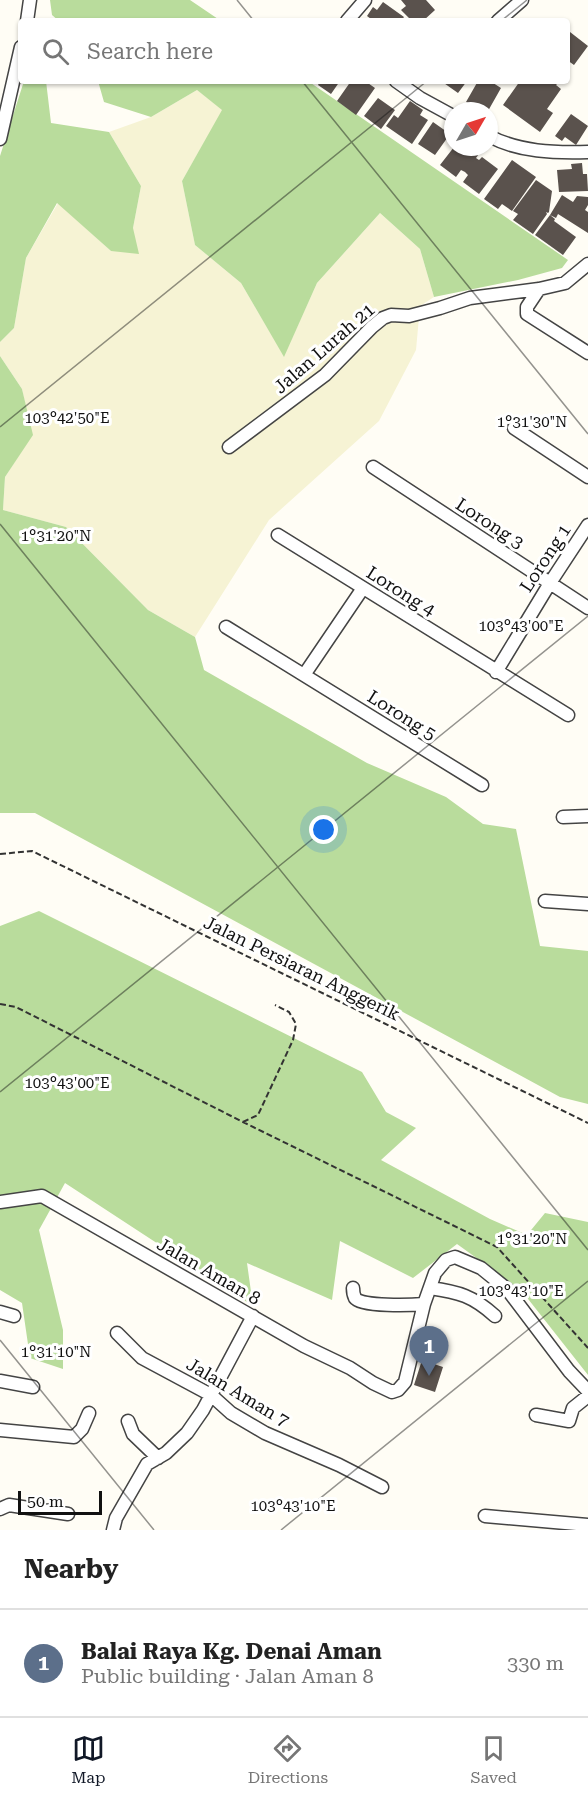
<!DOCTYPE html>
<html lang="en">
<head>
<meta charset="utf-8">
<style>
	:root { --surface:#fff; --page:#f6f6f6; --text:#222; --muted:#767676; --line:#e0e0e0; --accent:#111827 }
	body { margin:0; font-family:"Roboto Serif",serif; background:var(--page); color:var(--text) }
	.compass { position:absolute; left:444px; top:102px; width:54px; height:54px; border-radius:50%; background:var(--surface); box-shadow:0 2px 4px #0004; rotate:51deg }
	.scale { position:absolute; left:18px; bottom:15px; width:84px; box-sizing:border-box; padding-left:6px; border:3px solid #111; border-top:0; font-size:16px; line-height:21px; white-space:nowrap; color:#111; -webkit-text-stroke:4px #fff; paint-order:stroke }
	.you { position:absolute; left:324px; top:830px; width:21px; height:21px; margin:-15px; border:4px solid #fff; border-radius:50%; background:#1a73e8; box-shadow:0 0 0 9px #1a73e833 }
	.badge { display:grid; place-items:center; width:39px; height:39px; border-radius:50%; background:var(--accent); color:#fff; font-size:20px; font-weight:700 }
	.pin { position:absolute; translate:-50% -50px; filter:drop-shadow(0 2px 3px #0008) }
	.pin::after { content:''; position:absolute; top:32px; width:21px; height:18px; background:inherit; clip-path:polygon(0 0,100% 0,50% 100%) }
	.list { margin:0; padding:0; list-style:none }
	h2 { display:flex; justify-content:space-between; align-items:center; height:78px; margin:0; padding:0 24px; font-size:26px }
	h2 small { font-size:20px; font-weight:400; color:var(--muted) }
	.list li { display:grid; grid-template-columns:39px 1fr auto; gap:18px; align-items:center; box-sizing:border-box; height:108px; padding:0 24px; border-top:2px solid var(--line) }
	.list b { display:block; font-size:22px; white-space:nowrap }
	.list p { margin:0; font-size:20px; white-space:nowrap; color:var(--muted) }
	.list em { font-size:20px; font-style:normal; color:var(--muted) }
	.icon { flex:none; width:33px; height:33px; fill:none; stroke:currentColor; stroke-width:2; stroke-linecap:round; stroke-linejoin:round }
	.map { position:relative; flex:none; width:588px; height:1530px; overflow:hidden }
	.search { position:absolute; background:var(--surface); box-shadow:0 2px 4px #0004; left:18px; right:18px; top:18px; height:66px; display:flex; align-items:center; gap:15px; box-sizing:border-box; padding:0 21px; border-radius:6px; color:var(--muted); font-size:22px }
	.sheet { height:186px; background:var(--surface) }
	nav { display:flex; justify-content:space-around; align-items:center; box-sizing:border-box; height:84px; border-top:2px solid var(--line); background:var(--surface); font-size:16px; color:var(--muted) }
	nav a { display:grid; justify-items:center; gap:3px }
	nav .on { color:var(--accent) }
	.map>svg:first-child { display:block }
	.farmland { fill:#f6f3d4 }
	.forest { fill:#b9dc9c }
	.building { fill:#5a524d }
	.lines { fill:none; stroke-linecap:round; stroke-linejoin:round }
	.minor-casing { stroke:#444; stroke-width:15 }
	.path { stroke:#333; stroke-width:2; stroke-dasharray:6 3; stroke-linecap:butt }
	.minor { stroke:#fff; stroke-width:12 }
	.ticks { fill:none; stroke:#111; stroke-width:1.5; stroke-opacity:0.45 }
	.labels { text-anchor:middle; dominant-baseline:central; stroke-width:6; stroke-linejoin:round; paint-order:stroke }
	.street-label { font-size:18px; fill:#111; stroke:#fff }
	.ticks-label { font-size:15px; text-anchor:middle; fill:#111; stroke:#fff; stroke-width:6; stroke-linejoin:round; paint-order:stroke }
</style>
</head>
<body>
<div class="map">
<svg width="588" height="1530" viewBox="0 0 588 1530">
	<rect width="100%" height="100%" fill="#fffdf5"/>
	<path class="farmland" d="M197,90L223,110L182,181L195,245L241,283L284,356L317,283L380,213L420,249L434,297L420,306L416,350L379,421L269,520L195,637L148,610L66,527L3,510L5,477L32,435L22,389L0,356V342L14,328L26,258L58,203L111,251L133,228L141,186L109,132L151,117Z"/>
	<path class="forest" d="M50,0H190L221,21H59L52,15Z
		M24,81H46L51,123L109,132L141,186L133,228L139,254L111,251L57,203L26,258L14,328L0,342V156Z
		M98,81H308L568,260L562,268L518,280L434,297L420,249L380,213L317,283L284,357L241,283L195,245L182,181L222,110L197,90L151,117L104,102Z
		M0,356L22,389L33,435L5,477L3,510L66,527L148,610L195,637L204,670L367,763L446,797L483,824L516,829L540,946L588,951V1104L560,1097L35,813H0Z
		M39,911L362,1072L386,1112L416,1128L381,1160L490,1219L527,1235L545,1213L588,1222V1375L521,1290L457,1244L413,1278L340,1241L332,1300L247,1263L253,1306L65,1183L39,1230L63,1330V1369L30,1358L22,1303L0,1290V926Z"/>
	<path class="building" d="M401,0H426L435,10L423,21H412L401,10L406,6Z
		M383,2L404,17L401,21H370L371,19L367,16L373,7L377,10Z
		M570,32L588,46L574,65L567,60V37Z
		M320,81H340L331,94L318,85Z
		M351,81H365L375,88L356,115L337,101Z
		M441,81H467L458,93Z
		M478,81H490L501,88L488,111H481L466,102Z
		M520,81H560L556,85L561,89L547,109L553,113L540,132L503,105Z
		M378,98L395,110L381,129L364,116Z
		M410,101L423,110L420,115L428,120L412,144L386,126L394,115L398,118Z
		M571,114L588,126L576,145L565,137L562,141L555,136Z
		M433,122L450,134L435,155L418,144Z
		M454,147H470L479,154L476,158L479,160L482,157L498,169L479,194L463,182L468,175L465,172L461,170L456,177L440,165Z
		M512,160L536,177L512,211L502,204L498,209L484,199Z
		M582,163L583,174H587L588,191L559,192L557,170L572,169L571,164Z
		M536,180L552,191L549,212L548,213L546,212L547,214L533,234L513,220L518,214L513,211Z
		M562,195L573,202L577,196L588,197V205L585,210L588,212V233L558,214L556,218L550,215Z
		M550,215L555,219L554,221L576,237L563,255L535,235Z
		M422,1360L443,1367L435,1392L414,1385Z"/>
	<g class="lines">
		<g class="minor-casing">
			<path id="minor" d="M27,21L30,0
				M347,21L365,0
				M498,21L522,0
				M396,81L420,98L453,116
				M489,136C519,152 554,153 588,152
				M0,139L21,47
				M539,289L527,307V314L588,353
				M514,428L588,477
				M229,447L325,375L372,327L383,318L391,315L409,316L440,308L470,298L539,289L565,283L588,264
				M373,467L588,608
				M278,535L568,715
				M226,627L482,785
				M496,672L550,583L588,525
				M304,675L363,588
				M563,817L588,816
				M545,901L588,904
				M0,1202L42,1196L304,1346L350,1368L373,1383L392,1392L398,1390L405,1382L424,1304L435,1273L446,1260L455,1257L481,1268L507,1289L569,1371L588,1391
				M353,1288C353,1290 354,1296 355,1298C361,1307 412,1305 424,1304
				M430,1288C459,1292 473,1296 495,1316
				M0,1312L14,1316
				M117,1333L142,1358L211,1395L231,1413L265,1433L339,1465L382,1487
				M0,1381L33,1387
				M536,1415L569,1421L573,1408L588,1396
				M128,1421L133,1434L158,1458
				M0,1430L74,1437L82,1429L89,1413
				M0,1509L9,1505L68,1514
				M485,1516L588,1525
				M113,1530L116,1518L147,1464L166,1453L187,1433L203,1410L253,1316"/>
		</g>
		<path class="path" d="M0,854L32,851L588,1123
			M0,1004L16,1007L243,1122L497,1247L588,1348
			M243,1122L258,1115L293,1040L296,1024L289,1012L275,1005"/>
		<use href="#minor" class="minor"/>
	</g>
	<path class="ticks" d="M237,0L254,21M501,21L527,0M302,81L588,434M0,427L427,81M0,524L588,1250M0,1092L588,616M0,1340L154,1530M281,1530L588,1281"/>
	<g class="labels">
		<g class="street-label">
			<text transform="translate(324 348) rotate(-41)">Jalan Lurah 21</text>
			<text transform="translate(490 523) rotate(33)">Lorong 3</text>
			<text transform="translate(545 558) rotate(-57)">Lorong 1</text>
			<text transform="translate(401 591) rotate(32)">Lorong 4</text>
			<text transform="translate(402 715) rotate(32)">Lorong 5</text>
			<text transform="translate(302 968) rotate(26)">Jalan Persiaran Anggerik</text>
			<text transform="translate(209 1271) rotate(30)">Jalan Aman 8</text>
			<text transform="translate(238 1392) rotate(31)">Jalan Aman 7</text>
		</g>
	</g>
	<g class="ticks-label">
		<text x="67" y="423">103°42'50"E</text>
		<text x="532" y="427">1°31'30"N</text>
		<text x="56" y="541">1°31'20"N</text>
		<text x="521" y="631">103°43'00"E</text>
		<text x="67" y="1088">103°43'00"E</text>
		<text x="532" y="1244">1°31'20"N</text>
		<text x="521" y="1296">103°43'10"E</text>
		<text x="56" y="1357">1°31'10"N</text>
		<text x="293" y="1511">103°43'10"E</text>
	</g>
</svg>
<svg class="compass" viewBox="-18 -18 36 36"><path d="M0-13l5 13h-10z" fill="#e53935"/><path d="M0 13l5-13h-10z" fill="#767676"/></svg>
<div class="scale">50 m</div>
<div class="you"></div>
<div class="pin badge" style="left:429px;top:1376px;background:#5c6f8a">1</div>
<div class="search"><svg class="icon" aria-label="search" viewBox="0 0 24 24"><circle cx="10" cy="10" r="6"/><path d="M15 15l6 6"/></svg>Search here</div>
</div>
<section class="sheet">
<h2>Nearby<small></small></h2>
<ul class="list">
<li><span class="badge" style="background:#5c6f8a">1</span><div><b>Balai Raya Kg. Denai Aman</b><p>Public building · Jalan Aman 8</p></div><em>330 m</em></li>
</ul>
</section>
<nav>
<a class="on"><svg class="icon" aria-label="map" viewBox="0 0 24 24"><path d="M3 6l6-2 6 2 6-2v14l-6 2-6-2-6 2zM9 4v14M15 6v14"/></svg>Map</a>
<a><svg class="icon" aria-label="directions" viewBox="0 0 24 24"><path d="M12 3l9 9-9 9-9-9zM9 14v-3h6M13 9l2 2-2 2"/></svg>Directions</a>
<a><svg class="icon" aria-label="saved" viewBox="0 0 24 24"><path d="M7 4h10v16l-5-4-5 4z"/></svg>Saved</a>
</nav>
</body>
</html>
